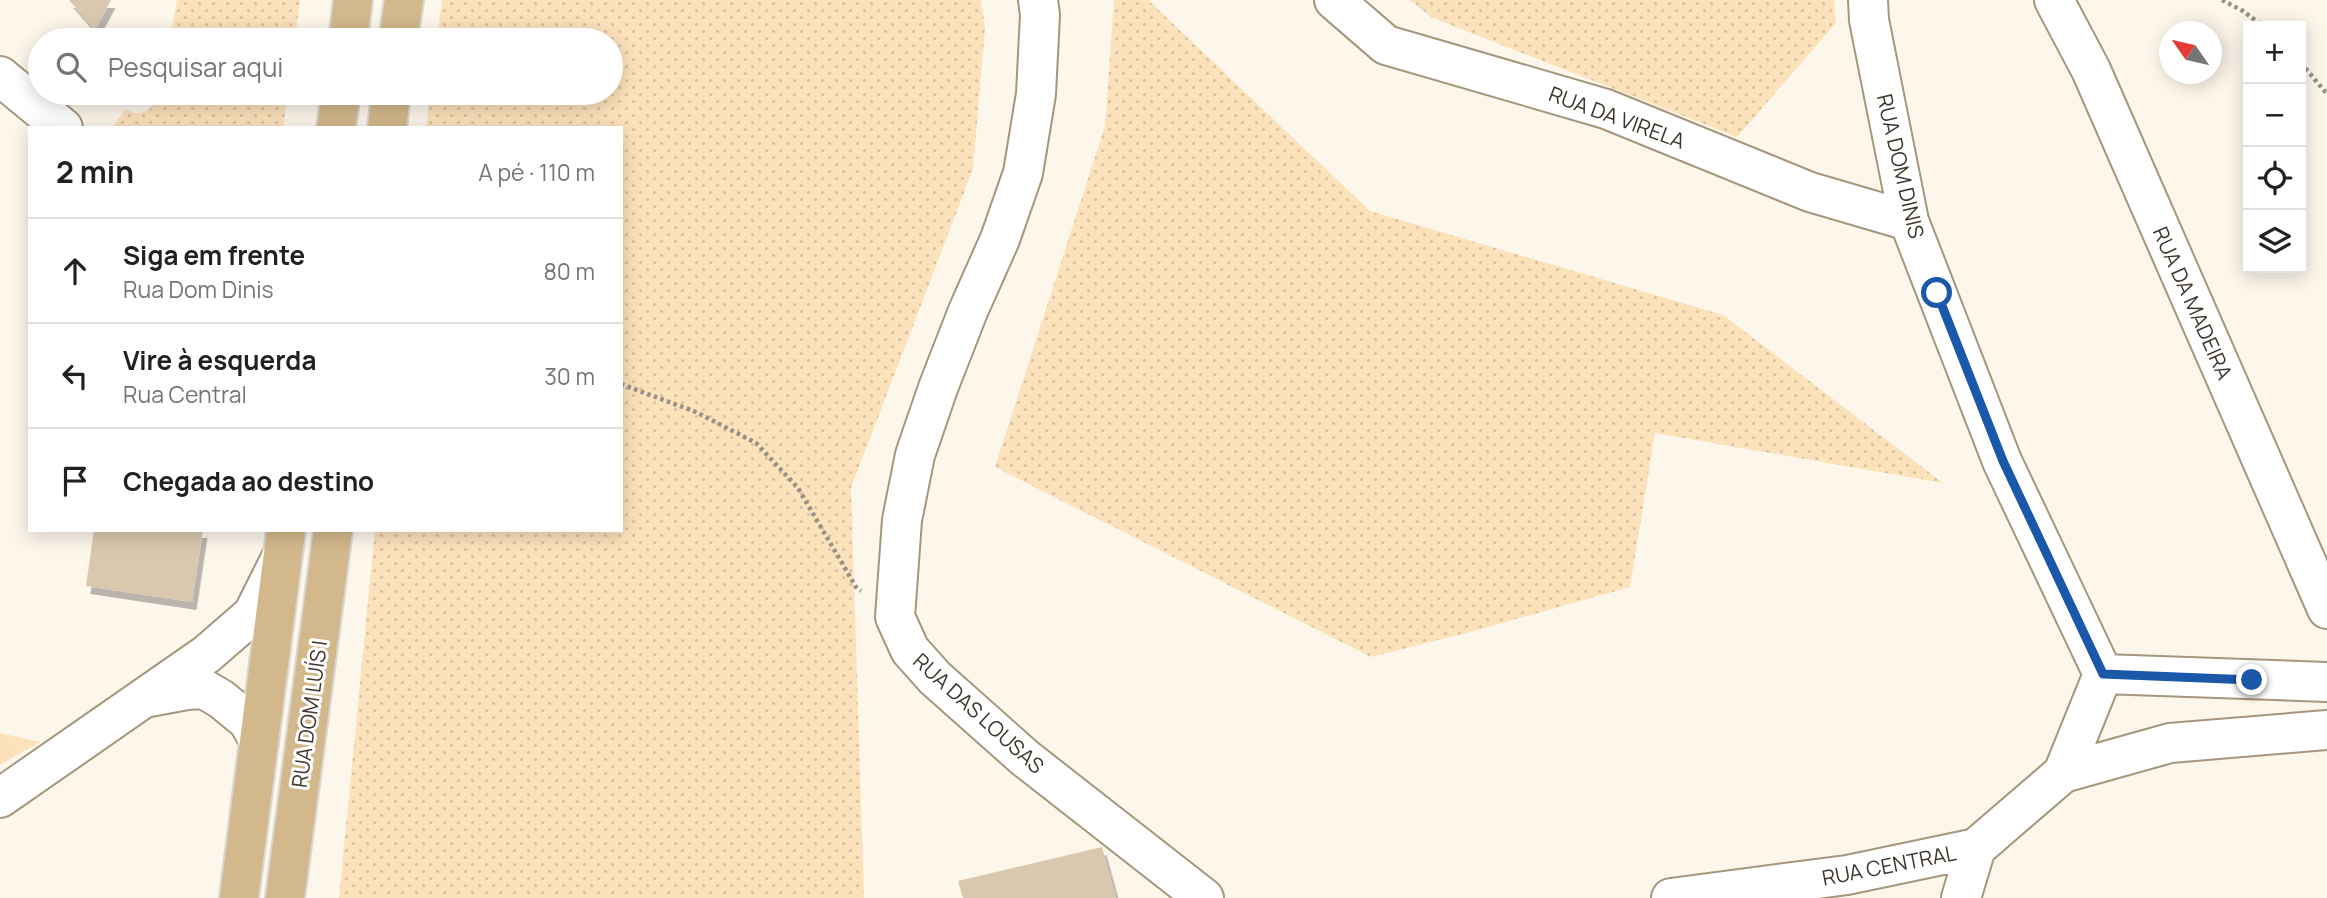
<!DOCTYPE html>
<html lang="pt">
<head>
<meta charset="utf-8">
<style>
	:root { --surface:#fff; --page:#f6f6f6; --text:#202124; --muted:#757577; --line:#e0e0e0 }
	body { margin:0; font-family:Manrope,sans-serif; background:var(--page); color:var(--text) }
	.controls { position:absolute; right:21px; top:21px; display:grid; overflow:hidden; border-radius:0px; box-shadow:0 4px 18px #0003 }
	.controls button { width:63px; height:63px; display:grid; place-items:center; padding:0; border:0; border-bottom:2px solid var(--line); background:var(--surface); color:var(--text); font:35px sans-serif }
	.compass { position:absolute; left:2159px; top:21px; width:63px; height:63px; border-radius:50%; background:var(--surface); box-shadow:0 4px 18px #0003; rotate:304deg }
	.stop { position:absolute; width:21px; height:21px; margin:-16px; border:5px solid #1c58a9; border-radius:50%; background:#fff }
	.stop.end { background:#1c58a9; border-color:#fff; box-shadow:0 2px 7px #0008 }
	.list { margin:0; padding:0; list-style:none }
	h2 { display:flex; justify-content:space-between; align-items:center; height:91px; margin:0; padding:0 28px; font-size:30px }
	h2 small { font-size:23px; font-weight:400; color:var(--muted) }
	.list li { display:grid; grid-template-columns:46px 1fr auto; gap:21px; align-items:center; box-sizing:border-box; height:105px; padding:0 28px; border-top:2px solid var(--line) }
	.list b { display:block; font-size:26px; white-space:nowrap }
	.list p { margin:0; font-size:23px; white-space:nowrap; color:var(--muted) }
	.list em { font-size:23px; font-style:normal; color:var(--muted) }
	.icon { flex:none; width:38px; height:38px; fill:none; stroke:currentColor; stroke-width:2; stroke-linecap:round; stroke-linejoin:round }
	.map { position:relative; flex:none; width:2327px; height:898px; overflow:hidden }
	.search { position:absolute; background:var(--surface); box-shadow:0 4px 18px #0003; left:28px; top:28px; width:595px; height:77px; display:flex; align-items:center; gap:18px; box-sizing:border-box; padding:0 24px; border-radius:38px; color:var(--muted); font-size:26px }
	.panel { position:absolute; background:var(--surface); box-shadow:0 4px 18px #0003; left:28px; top:126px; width:595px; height:406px; border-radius:0px }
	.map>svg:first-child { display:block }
	.grass { fill:url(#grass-dots) }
	.garden { fill:#fce2bb }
	.building { fill:#d9c8ae; filter:url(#shadow) }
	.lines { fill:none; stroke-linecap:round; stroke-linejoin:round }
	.minor-casing { stroke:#a6967d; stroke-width:42 }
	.major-casing { stroke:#d8d7d5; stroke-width:42 }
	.path { stroke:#979085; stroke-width:4.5; stroke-dasharray:3.5 3.5; stroke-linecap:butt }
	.minor { stroke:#fff; stroke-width:38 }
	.major { stroke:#d3b88c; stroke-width:38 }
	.route { stroke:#1c58a9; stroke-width:9 }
	.labels { text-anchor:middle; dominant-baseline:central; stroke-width:6; stroke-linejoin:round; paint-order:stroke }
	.street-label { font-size:21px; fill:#3d362c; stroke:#fff }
</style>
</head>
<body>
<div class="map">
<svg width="2327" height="898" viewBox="0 0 2327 898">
	<defs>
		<pattern id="grass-dots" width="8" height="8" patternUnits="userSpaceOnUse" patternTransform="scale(1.75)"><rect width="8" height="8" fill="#fce2bb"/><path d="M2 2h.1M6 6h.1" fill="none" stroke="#d9c2a1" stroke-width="1.8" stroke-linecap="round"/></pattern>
		<filter id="shadow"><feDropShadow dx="4.5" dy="8" stdDeviation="0" flood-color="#0004"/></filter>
	</defs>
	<rect width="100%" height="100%" fill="#fdf6eb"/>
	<path class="grass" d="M177,0H300L295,40H170Z
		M442,0H981L985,28L973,169L851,488L864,898H339L375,530H621V128H426L430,93H611V40H437Z
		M1114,0H1148L1370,211L1723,315L1943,483L1655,433L1630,587L1474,631L1371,657L995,467L1105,126Z
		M1409,0H1834L1836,23L1737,137L1433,18Z
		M159,93H288L283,128H115L113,126L126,109C142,119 154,109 159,93Z"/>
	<path class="garden" d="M0,733L40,742L0,765Z"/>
	<path class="building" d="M69,0H111L95,30Z
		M94,530H203L192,602L86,586Z
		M1102,847L1116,898H963L958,881Z"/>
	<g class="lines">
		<g class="minor-casing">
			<path id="minor" d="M1038,0L1040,15L1036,94L1023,173L1000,239L968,311L938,388L915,455L902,520L895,617L910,650L935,678L1025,758L1204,898
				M1334,0L1386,45L1606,109L1810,192L1909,221
				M1868,0L1869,20L1909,221L2002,461L2103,674
				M2054,0L2091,70L2327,609
				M0,76L63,128
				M2103,674L2327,682
				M149,697L187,690L204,689L221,699L248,721L259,741
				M2063,773L2103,674
				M0,798L207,654L253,614L281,558
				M1671,898L1847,875L1976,848L2063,773L2170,743L2327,730
				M1961,898L1976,848"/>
		</g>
		<g class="major-casing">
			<path id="major" d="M348,40L353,0
				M398,40L404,0
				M336,128L341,93
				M387,128L391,93
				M239,898L286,530
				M285,898L333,530"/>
		</g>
		<path class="path" d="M2222,0L2243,11L2263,26
			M2301,63L2327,94
			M621,384L696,412L756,443L798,488L856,587L861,591"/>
		<use href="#minor" class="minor"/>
		<use href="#major" class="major"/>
	</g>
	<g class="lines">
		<path class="route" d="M1937,293L2003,461L2103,674L2252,680"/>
	</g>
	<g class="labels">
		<g class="street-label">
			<text transform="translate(1617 117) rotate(20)">RUA DA VIRELA</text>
			<text transform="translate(1901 166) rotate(77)">RUA DOM DINIS</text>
			<text transform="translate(2193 303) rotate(66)">RUA DA MADEIRA</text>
			<text transform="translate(979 713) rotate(42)">RUA DAS LOUSAS</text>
			<text transform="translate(309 714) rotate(-82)">RUA DOM LUÍS I</text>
			<text transform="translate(1889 865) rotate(-11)">RUA CENTRAL</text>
		</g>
	</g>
</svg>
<div class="controls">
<button>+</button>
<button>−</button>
<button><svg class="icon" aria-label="locate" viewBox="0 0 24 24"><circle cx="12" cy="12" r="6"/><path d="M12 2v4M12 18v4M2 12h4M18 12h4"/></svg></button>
<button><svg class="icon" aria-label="layers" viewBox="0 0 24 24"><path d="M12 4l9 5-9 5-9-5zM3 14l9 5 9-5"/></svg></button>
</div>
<svg class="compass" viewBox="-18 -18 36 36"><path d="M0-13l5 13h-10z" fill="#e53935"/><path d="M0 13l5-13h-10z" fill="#757577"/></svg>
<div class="stop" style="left:1937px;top:293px"></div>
<div class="stop end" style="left:2252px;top:680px"></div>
<div class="search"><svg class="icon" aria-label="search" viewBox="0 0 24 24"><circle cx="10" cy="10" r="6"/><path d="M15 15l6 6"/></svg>Pesquisar aqui</div>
<section class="panel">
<h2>2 min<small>A pé · 110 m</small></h2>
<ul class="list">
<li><svg class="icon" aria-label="ahead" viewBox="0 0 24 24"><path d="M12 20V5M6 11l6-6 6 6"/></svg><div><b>Siga em frente</b><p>Rua Dom Dinis</p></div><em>80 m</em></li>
<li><svg class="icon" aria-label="left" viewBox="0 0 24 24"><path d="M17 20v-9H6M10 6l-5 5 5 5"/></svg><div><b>Vire à esquerda</b><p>Rua Central</p></div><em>30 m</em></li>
<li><svg class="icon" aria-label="arrive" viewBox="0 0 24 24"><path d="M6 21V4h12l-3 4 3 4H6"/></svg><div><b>Chegada ao destino</b></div></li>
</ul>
</section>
</div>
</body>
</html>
